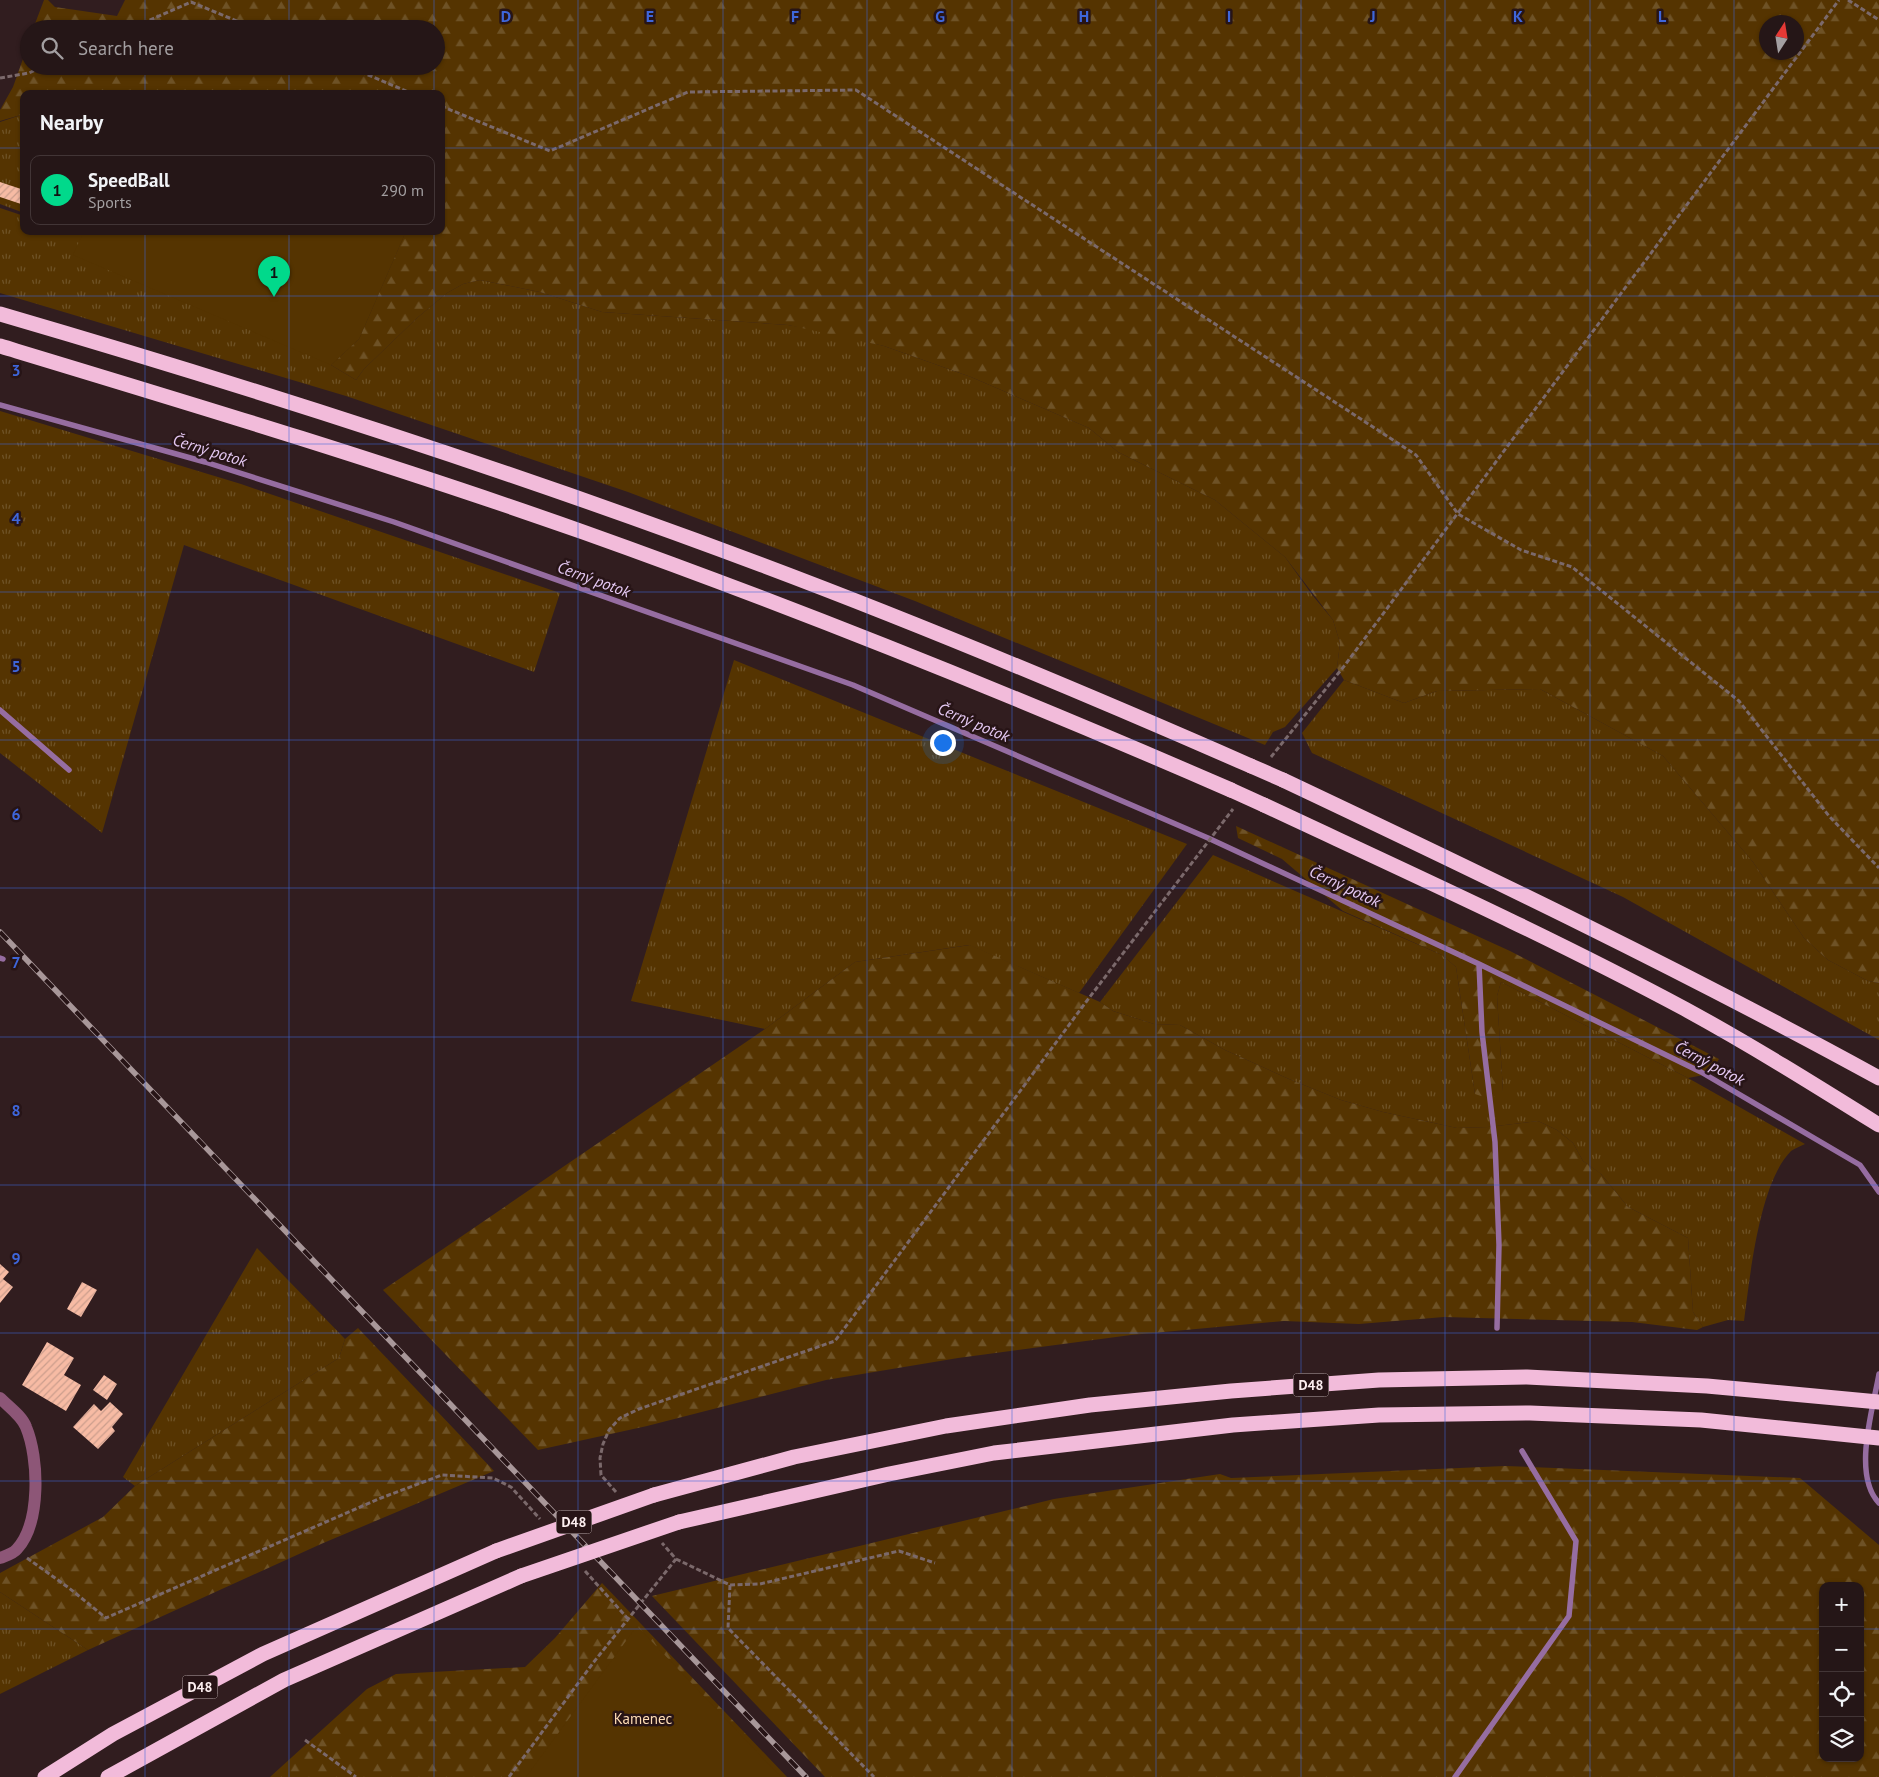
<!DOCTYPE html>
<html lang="en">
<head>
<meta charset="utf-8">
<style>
	:root { --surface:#251617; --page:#312324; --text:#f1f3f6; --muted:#a39fa1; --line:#423536; --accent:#01d98b }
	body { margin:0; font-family:"PT Sans",sans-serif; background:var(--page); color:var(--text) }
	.controls { position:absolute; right:15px; bottom:15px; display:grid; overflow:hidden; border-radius:10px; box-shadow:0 1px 4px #0004 }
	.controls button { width:45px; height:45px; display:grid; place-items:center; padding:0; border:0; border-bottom:1px solid var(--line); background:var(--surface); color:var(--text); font:25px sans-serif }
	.compass { position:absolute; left:1759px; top:15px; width:45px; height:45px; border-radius:50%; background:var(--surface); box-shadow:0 1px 4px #0004; rotate:12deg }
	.you { position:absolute; left:942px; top:742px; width:18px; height:18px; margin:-12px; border:4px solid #fff; border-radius:50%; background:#1a73e8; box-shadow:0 0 0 8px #1a73e833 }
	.badge { display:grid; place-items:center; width:32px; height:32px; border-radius:50%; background:var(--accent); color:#111; font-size:16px; font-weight:700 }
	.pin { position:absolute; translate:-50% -41px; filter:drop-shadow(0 1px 2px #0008) }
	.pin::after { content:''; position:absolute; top:26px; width:18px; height:15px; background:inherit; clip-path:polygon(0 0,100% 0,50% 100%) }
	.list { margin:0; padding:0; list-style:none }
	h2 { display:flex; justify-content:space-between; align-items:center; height:65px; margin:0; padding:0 20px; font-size:21px }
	h2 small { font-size:16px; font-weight:400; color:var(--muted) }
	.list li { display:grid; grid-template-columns:32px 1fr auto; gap:15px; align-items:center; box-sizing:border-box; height:70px; margin:0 10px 10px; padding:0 10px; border:1px solid var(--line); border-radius:10px }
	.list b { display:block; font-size:19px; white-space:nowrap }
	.list p { margin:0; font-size:16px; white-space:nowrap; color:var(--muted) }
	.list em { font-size:16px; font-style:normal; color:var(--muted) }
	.icon { flex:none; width:28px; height:28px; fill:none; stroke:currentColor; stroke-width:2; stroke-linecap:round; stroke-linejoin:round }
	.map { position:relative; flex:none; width:1879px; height:1777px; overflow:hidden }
	.search { position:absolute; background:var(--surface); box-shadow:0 1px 4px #0004; left:20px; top:20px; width:425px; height:55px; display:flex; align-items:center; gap:12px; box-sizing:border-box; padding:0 18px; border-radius:28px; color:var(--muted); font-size:19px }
	.panel { position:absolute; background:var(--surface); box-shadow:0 1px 4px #0004; left:20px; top:90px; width:425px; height:145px; border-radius:10px }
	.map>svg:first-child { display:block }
	.grass { fill:url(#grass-tufts) }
	.forest { fill:url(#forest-firs); fill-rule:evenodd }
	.green { fill:#553401 }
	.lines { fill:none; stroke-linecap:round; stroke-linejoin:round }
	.stream { stroke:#966da1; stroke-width:5.5 }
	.building { fill:url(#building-hatch) }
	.path { stroke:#7b696b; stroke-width:3; stroke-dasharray:5 2.5; stroke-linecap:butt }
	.minor { stroke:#8d5677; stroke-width:12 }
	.motorway { stroke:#f2bbda; stroke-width:15 }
	.rail-casing { stroke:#a89799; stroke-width:5.5 }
	.rail { stroke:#271416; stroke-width:4; stroke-dasharray:11; stroke-linecap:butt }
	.motorway-bridge { stroke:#f2bbda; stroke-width:15 }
	.grid { fill:none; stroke:#3e66db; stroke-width:1; stroke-opacity:0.55 }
	.labels { text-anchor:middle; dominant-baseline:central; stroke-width:5; stroke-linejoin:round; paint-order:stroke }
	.shield { fill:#271416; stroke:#bcadae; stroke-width:1 }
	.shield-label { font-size:14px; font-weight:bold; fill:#fceeef }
	.park-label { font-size:15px; fill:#fedcb5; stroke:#271416 }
	.water-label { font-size:16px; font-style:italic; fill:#e5c9f3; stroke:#271416 }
	.grid-label { font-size:16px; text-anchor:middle; font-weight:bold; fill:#3e66db; stroke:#271416; stroke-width:5; stroke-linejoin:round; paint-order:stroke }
</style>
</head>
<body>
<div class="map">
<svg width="1879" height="1777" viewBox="0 0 1879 1777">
	<defs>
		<pattern id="grass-tufts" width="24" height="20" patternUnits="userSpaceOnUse" patternTransform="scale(1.25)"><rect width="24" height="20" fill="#553401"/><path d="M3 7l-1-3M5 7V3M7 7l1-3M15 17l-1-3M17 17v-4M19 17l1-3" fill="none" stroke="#6e5226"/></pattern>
		<pattern id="forest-firs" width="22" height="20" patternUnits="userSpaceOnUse" patternTransform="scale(1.25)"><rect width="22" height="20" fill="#553401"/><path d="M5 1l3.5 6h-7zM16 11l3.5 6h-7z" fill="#6e5226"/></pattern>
		<pattern id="building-hatch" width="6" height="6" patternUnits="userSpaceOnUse" patternTransform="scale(1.25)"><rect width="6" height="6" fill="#f7bba4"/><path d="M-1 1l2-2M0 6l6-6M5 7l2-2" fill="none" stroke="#cc9e8d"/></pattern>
	</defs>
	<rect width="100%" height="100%" fill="#311d1f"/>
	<path class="grass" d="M24,114V213L0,204V122Z
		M0,208L24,216V231H406L359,339L331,365L356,380L364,369L417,318L447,293L463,284L480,280L540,292L602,312L788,325L828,332L884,346L971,377L1089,428L1118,452L1215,500L1285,557L1313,596L1333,620L1340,643L1337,668L1285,727L1273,732L1265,745L915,601L628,492L346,396L0,293Z
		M0,411L241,484L560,593L534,672L184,545L102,833L0,753Z
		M734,660L1187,844L1079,993L969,945L855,962L765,1029L631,1001Z
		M1344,680L1404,703L1437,691L1540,689L1663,756L1753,862L1804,938L1828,960L1868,981L1879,983V1040L1623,897L1312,753L1302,733Z
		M1213,855L1442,955L1456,967L1475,1094L1503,1091L1497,996L1501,982L1688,1078L1805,1144C1801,1146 1795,1148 1791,1151C1759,1183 1750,1277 1744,1321L1728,1320L1703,1327L1693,1312L1688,1238L1628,1207L1601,1174L1583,1161L1573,1143L1557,1130L1538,1121L1488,1127L1457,1128L1383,1112L1341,1100L1289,1079L1225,1050L1180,1025L1154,1024L1113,1011L1100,1002Z
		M257,1248L345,1339L339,1358L135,1486L123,1477Z
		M0,1592L88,1650L0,1694Z"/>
	<path class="forest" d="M44,0H48L55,7L117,16L125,0H1879V983L1868,981L1828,960L1804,938L1753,862L1663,756L1540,689L1437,691L1404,703L1344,680L1337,668L1340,643L1333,620L1285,557L1215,500L1118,452L1089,428L971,377L884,346L788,325L602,312L540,292L480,280L463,284L447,293L417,318L364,369L356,380L331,365L359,339L406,231H441V94H24V114L0,121V110L13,87L29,42V66H436V29H33ZM1766,22H1796V52H1766Z
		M1236,826L1510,951L1719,1059L1709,1074L1688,1078L1501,982L1497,996L1503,1091L1490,1099L1475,1094L1456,967L1442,955L1343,911L1282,859L1238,838Z
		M970,945L1100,1002L1113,1011L1154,1024L1180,1025L1225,1050L1289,1079L1341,1100L1383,1112L1457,1128L1488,1127L1538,1121L1557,1130L1573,1143L1583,1161L1600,1173L1628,1207L1688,1238L1693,1312L1703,1327L1697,1330L1632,1322L1444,1317L1359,1324L1284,1321L1131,1335L958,1358L826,1380L647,1426L538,1450L383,1290L765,1029L855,962Z
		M358,1328L494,1471L321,1544L88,1650L0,1592V1573L103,1517L135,1486L339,1358L345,1339Z
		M1505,1466L1800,1478L1879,1545V1777H825L652,1596L1054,1499L1220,1474L1231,1478ZM1823,1586H1860V1758H1823Z
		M602,1583L787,1777H270L367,1689L396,1674L525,1667L555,1638Z"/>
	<path class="green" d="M84,231H406L359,339L331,365L73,255Z
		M637,1626L781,1777H526Z"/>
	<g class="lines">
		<path class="stream" d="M0,405L205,462L394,522L853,685L1208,838L1479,964L1701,1072L1860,1165L1879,1192
			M0,710L69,770
			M0,958L3,959
			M1479,964L1482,1032L1495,1142L1499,1245L1497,1328
			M1879,1374C1873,1409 1852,1475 1879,1503
			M1455,1777L1569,1616L1576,1541L1522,1451"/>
	</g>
	<path class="building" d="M0,182L24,190V205L0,197Z
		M0,1264L9,1272L3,1279L13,1287L0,1303Z
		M82,1282L97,1290L81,1317L67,1309Z
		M47,1342L74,1358L64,1375L81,1385L66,1411L22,1385Z
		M104,1375L117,1384L107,1400L93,1390Z
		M110,1402L123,1414L112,1427L115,1431L98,1449L73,1427L94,1404L101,1411Z"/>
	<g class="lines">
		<path class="path" d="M1848,0L1879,20
			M129,29L191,2L256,29
			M347,66L413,94
			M0,78L29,73L44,66
			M441,106L550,151L688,92L856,90L1416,455L1458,514L1521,550L1572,567L1739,701L1829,816L1879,868
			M1271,757L1345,665L1839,0
			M616,1492L601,1475L600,1458L603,1444L609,1430L620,1418L639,1409L835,1341L1086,1002L1233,809
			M27,1558L69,1588L106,1618L381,1498L442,1475L493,1478L511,1487L540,1519
			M676,1559L730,1585L760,1584L899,1551L935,1563
			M585,1571L629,1620
			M730,1585L728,1628L874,1777
			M305,1740L356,1777
			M509,1777L593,1663L676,1559L662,1543"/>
		<path class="minor" d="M0,1398C8,1406 22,1416 26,1427C39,1458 41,1523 17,1549C13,1554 5,1556 0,1558"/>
		<path class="motorway" d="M0,314C257,389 512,471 762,565C927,627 1089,695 1251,766
			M0,346C195,405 391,464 583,532C802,610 1017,697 1231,790
			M1283,780C1484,875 1684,971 1879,1078
			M1264,805C1405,871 1547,935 1685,1009C1751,1045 1815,1085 1879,1125
			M654,1495L794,1457L946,1426L1090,1405L1231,1391L1379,1380L1527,1377L1707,1386L1879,1402
			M679,1522L889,1474L994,1453L1233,1425L1379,1415L1530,1413L1701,1420L1879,1438
			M45,1777L113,1734L263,1654L496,1551
			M108,1777L284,1680L521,1576"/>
		<g class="rail-casing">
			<path id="rail" d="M0,932L806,1777"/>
		</g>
		<use href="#rail" class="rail"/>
		<path class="motorway-bridge" d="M1251,766L1283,780
			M1231,790L1264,805
			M496,1551L654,1495
			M521,1576L679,1522"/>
	</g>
	<path class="grid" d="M145,0V29M289,0V29M434,0V29M578,0V1777M723,0V1777M867,0V1777M1012,0V1777M1156,0V1777M1301,0V1777M1445,0V1777M1590,0V1777M1734,0V1777M145,66V94M289,66V94M434,66V94M0,148H24M441,148H1879M145,231V1777M289,231V1777M434,231V1777M0,296H1879M0,444H1879M0,592H1879M0,740H1879M0,888H1879M0,1037H1879M0,1185H1879M0,1333H1879M0,1481H1879M0,1629H1823M1860,1629H1879"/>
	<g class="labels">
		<g class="shield">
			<rect x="1293.5" y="1373.5" width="35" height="23" rx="4"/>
			<rect x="556.5" y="1510.5" width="35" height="23" rx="4"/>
			<rect x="182.5" y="1675.5" width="35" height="23" rx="4"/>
		</g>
		<g class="shield-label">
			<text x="1311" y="1385">D48</text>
			<text x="574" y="1522">D48</text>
			<text x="200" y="1687">D48</text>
		</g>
		<g class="park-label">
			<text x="643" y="1718">Kamenec</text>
		</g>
		<g class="water-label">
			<text transform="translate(210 450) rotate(17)">Černý potok</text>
			<text transform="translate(594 579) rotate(20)">Černý potok</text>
			<text transform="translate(974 722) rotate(23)">Černý potok</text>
			<text transform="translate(1345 886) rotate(25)">Černý potok</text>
			<text transform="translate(1710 1063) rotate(28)">Černý potok</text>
		</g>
	</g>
	<g class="grid-label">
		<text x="506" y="22">D</text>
		<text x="650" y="22">E</text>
		<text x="795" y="22">F</text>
		<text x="940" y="22">G</text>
		<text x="1084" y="22">H</text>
		<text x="1229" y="22">I</text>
		<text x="1373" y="22">J</text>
		<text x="1518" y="22">K</text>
		<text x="1662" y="22">L</text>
		<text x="16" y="376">3</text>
		<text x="16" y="524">4</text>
		<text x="16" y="672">5</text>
		<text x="16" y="820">6</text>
		<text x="16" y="968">7</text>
		<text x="16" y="1116">8</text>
		<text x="16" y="1264">9</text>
	</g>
</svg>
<div class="controls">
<button>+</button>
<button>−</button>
<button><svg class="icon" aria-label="locate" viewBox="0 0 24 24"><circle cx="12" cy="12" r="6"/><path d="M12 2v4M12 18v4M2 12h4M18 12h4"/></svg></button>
<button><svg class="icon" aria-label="layers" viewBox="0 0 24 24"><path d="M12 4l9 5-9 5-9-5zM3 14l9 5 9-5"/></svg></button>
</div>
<svg class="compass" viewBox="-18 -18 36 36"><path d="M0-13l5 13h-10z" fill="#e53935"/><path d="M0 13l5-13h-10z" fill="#a39fa1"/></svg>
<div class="you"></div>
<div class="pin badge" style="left:274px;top:297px">1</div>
<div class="search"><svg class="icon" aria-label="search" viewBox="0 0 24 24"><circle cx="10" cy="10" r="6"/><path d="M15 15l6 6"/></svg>Search here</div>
<section class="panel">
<h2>Nearby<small></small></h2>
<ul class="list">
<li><span class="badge">1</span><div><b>SpeedBall</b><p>Sports</p></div><em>290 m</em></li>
</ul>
</section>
</div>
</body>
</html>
